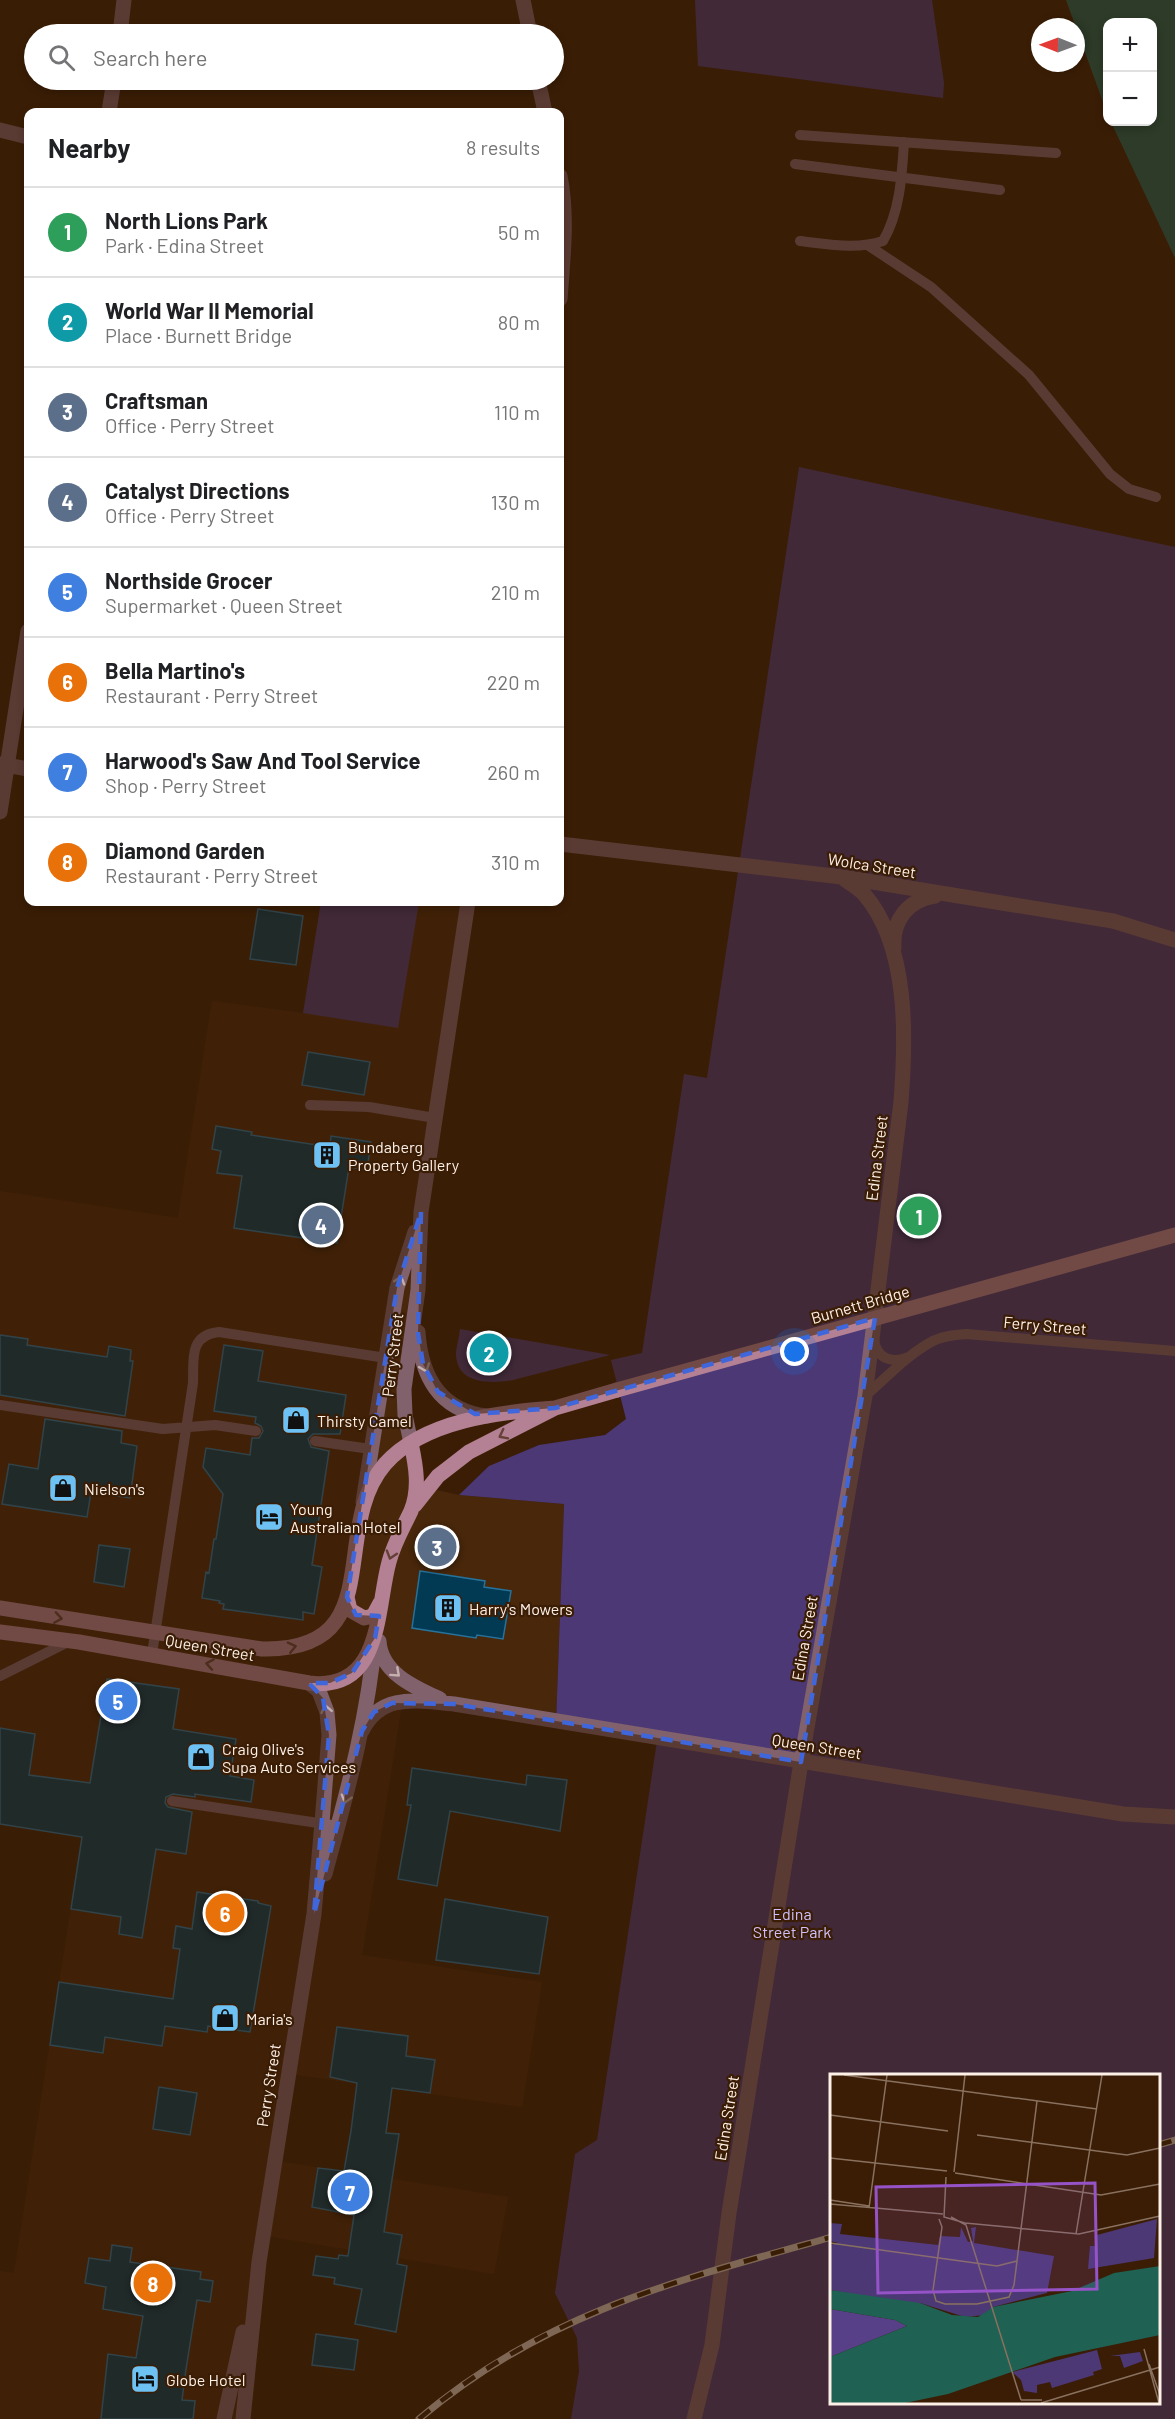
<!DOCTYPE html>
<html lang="en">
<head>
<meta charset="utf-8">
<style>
	:root { --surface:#fff; --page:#f6f6f6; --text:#202124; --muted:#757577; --line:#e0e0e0; --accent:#1a73e8 }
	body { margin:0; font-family:Barlow,sans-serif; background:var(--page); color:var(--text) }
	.controls { position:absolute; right:18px; top:18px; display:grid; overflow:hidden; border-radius:12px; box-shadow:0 3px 9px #0003 }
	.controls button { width:54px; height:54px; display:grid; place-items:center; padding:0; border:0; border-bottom:2px solid var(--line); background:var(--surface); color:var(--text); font:30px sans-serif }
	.compass { position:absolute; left:1031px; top:18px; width:54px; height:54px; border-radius:50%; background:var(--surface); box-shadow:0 3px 9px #0003; rotate:271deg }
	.you { position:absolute; left:795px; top:1352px; width:21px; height:21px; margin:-15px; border:4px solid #fff; border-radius:50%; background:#1a73e8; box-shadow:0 0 0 9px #1a73e833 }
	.badge { display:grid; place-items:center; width:39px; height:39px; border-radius:50%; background:var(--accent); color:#fff; font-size:20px; font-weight:700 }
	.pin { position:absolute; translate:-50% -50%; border:3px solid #fff; box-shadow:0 2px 6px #0006 }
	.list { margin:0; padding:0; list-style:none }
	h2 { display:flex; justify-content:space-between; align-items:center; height:78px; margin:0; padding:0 24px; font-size:26px }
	h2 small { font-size:20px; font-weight:400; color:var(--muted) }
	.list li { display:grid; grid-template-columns:39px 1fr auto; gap:18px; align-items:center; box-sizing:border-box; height:90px; padding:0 24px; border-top:2px solid var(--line) }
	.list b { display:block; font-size:22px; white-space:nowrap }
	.list p { margin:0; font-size:20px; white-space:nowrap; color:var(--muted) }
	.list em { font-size:20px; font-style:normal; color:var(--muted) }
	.icon { flex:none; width:33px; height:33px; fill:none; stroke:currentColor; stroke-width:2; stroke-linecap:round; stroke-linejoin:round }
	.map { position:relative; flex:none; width:1175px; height:2419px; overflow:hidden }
	.search { position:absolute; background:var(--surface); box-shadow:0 3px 9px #0003; left:24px; top:24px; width:540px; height:66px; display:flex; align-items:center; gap:15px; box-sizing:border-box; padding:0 21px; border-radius:33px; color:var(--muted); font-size:22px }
	.panel { position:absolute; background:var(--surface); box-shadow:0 3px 9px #0003; left:24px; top:108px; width:540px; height:798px; border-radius:12px }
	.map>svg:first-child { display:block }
	.built { fill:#48270b }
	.green { fill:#4b3875; fill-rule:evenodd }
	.water { fill:#1f6153 }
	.building { fill:#023a54; stroke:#26729b; stroke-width:1.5 }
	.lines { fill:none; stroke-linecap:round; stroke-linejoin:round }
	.service { stroke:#80616c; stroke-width:10 }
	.minor { stroke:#80616c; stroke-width:15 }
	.secondary { stroke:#b38193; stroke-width:15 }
	.rail-casing { stroke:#d3c2b5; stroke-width:7 }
	.rail { stroke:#3b1d05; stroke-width:4.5; stroke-dasharray:14; stroke-linecap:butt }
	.secondary-bridge { stroke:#b38193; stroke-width:15 }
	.oneway { stroke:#c5b0af }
	.oneway2 { stroke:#654037 }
	.marked { fill:none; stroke:#3f66da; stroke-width:4.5; stroke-dasharray:12 8; stroke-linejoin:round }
	.labels { text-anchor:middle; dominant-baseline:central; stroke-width:4.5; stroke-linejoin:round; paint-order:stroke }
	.street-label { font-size:16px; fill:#fdf0e6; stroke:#3b1d05 }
	.poi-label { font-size:16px; fill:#fdf0e6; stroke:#3b1d05; text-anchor:start }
	.park-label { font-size:16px; fill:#d0c0fe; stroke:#3b1d05 }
	.inset-road { fill:none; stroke:#89715f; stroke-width:1.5 }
	.view { fill:#9553c7; fill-opacity:0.15; stroke:#9553c7; stroke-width:3 }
	.inset-edge { fill:none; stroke:#fdf0e6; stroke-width:3 }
</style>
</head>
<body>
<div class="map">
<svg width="1175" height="2419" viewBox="0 0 1175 2419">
	<rect width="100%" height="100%" fill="#3b1d05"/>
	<path class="built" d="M321,902H465L404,1372L415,1485L459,1495L564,1504L556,1723L402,1704L362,1955L542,1982L522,2107L290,2074L277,2161L508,2197L494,2274L267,2236L235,2419H0V2271L14,2273L82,1837L0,1824V1191L178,1218L212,1001L303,1013Z"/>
	<path class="green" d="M695,0H932L944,83L943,98L698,66Z
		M799,467L1175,547V2419H571L579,2371L577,2338L555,2293L575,2154L597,2140L657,1741L556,1723L564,1504L459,1495L489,1466L539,1445L605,1435L626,1419L611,1360L642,1353L684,1074L707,1078ZM832,2076H1158V2402H832Z
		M321,902H419L398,1028L303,1013Z
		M460,1329L610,1355L513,1380C491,1384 455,1385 456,1352C457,1345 459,1337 460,1329Z"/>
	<path class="water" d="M1066,0H1175V258L1111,122H1152V22H1108L1107,113Z"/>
	<path class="building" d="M258,909L303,916L296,965L250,959Z
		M308,1052L370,1062L364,1095L302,1085Z
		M216,1126L252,1132L251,1135L330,1147L331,1136L371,1142L367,1170L349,1167L337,1243L234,1228L242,1176L217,1173L221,1151L212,1149Z
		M0,1335L28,1339L27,1345L107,1357L109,1346L131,1350L130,1361H133L125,1416L0,1395Z
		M224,1345L263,1351L258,1381L346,1395L340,1434H313L308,1439L311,1447L329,1451L312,1565L322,1567L314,1614L303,1612V1620L223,1609L224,1604L219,1603L220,1601L202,1598L206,1572L209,1573L214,1539H216L223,1494L203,1467L206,1448L250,1455L252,1438H259L263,1431L261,1426L255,1423L256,1417L214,1411Z
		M45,1419L122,1431L121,1443L137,1446L130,1498L91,1492L87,1517L2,1504L9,1464L38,1469Z
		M99,1545L130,1549L124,1587L94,1582Z
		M420,1571L485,1581L484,1587L511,1591L503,1639L477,1635L476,1638L412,1628Z
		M107,1679L179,1689L173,1729L236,1739L230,1776L254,1780L251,1802L195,1794V1797L173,1794L166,1797L165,1803L168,1807L192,1812L186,1854L156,1849L142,1938L119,1934L121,1917L71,1909L82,1837L0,1824V1728L35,1734L29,1775L90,1783Z
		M412,1768L526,1785L527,1775L567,1780L560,1831L450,1811L437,1886L398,1879L411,1805H407Z
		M197,1892L258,1901V1903L271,1906L250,2032L208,2026L207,2032L165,2026L162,2046L105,2037L103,2053L50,2045L59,1982L173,1999L180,1949L173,1948L176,1926L192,1929Z
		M445,1899L548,1917L539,1974L436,1960Z
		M337,2027L408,2036L406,2056L435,2060L430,2093L392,2088L386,2133L399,2134L384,2232L402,2235L397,2264L407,2266L396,2332L355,2324L362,2289L334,2284L335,2278L313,2275L316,2256L338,2259L339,2255L348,2256L354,2215L312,2207L318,2168L344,2171L351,2131L357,2083L330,2077Z
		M159,2087L197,2093L190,2135L153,2129Z
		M112,2245L132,2248L130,2262L201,2272L200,2279L213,2281L210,2302L197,2300L186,2369L182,2400L195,2401L193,2419H101L108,2354L136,2358L143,2316L103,2309L106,2287L85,2283L89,2258L110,2261Z
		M316,2334L358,2340L354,2370L312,2365Z"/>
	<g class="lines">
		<path class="service" d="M800,135L1056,153
			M795,164L1000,190
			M800,241C828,244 856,250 883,241C900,212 902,175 904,142
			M869,246L931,287L1029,375L1110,474L1129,489L1156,497
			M310,1105L369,1107L435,1118
			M874,1339C876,1358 891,1364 908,1357
			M865,1396C886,1378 908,1354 933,1341C943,1336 954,1335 966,1334L1175,1351
			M0,1405L163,1429L215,1425L256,1431
			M315,1441L370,1449
			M152,1654L193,1383C194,1361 188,1335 219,1332L386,1358
			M0,1676L70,1641
			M172,1801L338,1826"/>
		<path class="minor" d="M523,0L530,34
			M120,34L124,0
			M538,80L545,112
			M109,112L114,80
			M0,130L28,137
			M560,176C568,214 563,261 560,299
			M0,764L28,769
			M0,812L28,631
			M560,844L842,877L1113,921L1175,940
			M894,948C892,920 908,900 935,896
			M418,1332C421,1376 439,1410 486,1416
			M411,1443L405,1415L404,1389L418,1290L421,1212L468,902
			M363,1502L397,1288L415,1232
			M379,1641C381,1673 414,1687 440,1699
			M362,1731C381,1692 418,1701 454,1704L1123,1814L1175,1817
			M325,1874C346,1796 368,1719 375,1638
			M224,2419L243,2332
			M243,2419L259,2262L314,1914L322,1823L329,1735L327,1712L319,1691L309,1683
			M694,2419L712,2345L729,2213L801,1762L865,1396L901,1102C906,1037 909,946 864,894C858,888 849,883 842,877"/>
		<path class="secondary" d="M415,1505L438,1476L469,1452L555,1408L617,1390
			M347,1597L350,1610L364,1618L373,1616L380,1603
			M0,1608L262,1649C391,1652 328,1530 385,1464C424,1420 500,1412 555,1408
			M0,1632L79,1642L309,1683C383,1692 376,1609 389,1562C394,1543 403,1528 411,1511C420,1489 416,1466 411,1443"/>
		<g class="rail-casing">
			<path id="rail" d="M1158,2145L1175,2140
				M419,2419C544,2313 678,2280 832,2237"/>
		</g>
		<use href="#rail" class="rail"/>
		<path class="secondary-bridge" d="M617,1390L1175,1235"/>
	</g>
	<defs><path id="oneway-chevron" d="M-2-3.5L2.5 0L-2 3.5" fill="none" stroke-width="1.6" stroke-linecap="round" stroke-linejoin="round" transform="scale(1.5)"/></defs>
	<g class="oneway">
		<use href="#oneway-chevron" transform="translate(400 1280) rotate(-73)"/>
		<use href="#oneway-chevron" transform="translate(425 1368) rotate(70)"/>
		<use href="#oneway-chevron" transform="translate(396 1673) rotate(42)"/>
		<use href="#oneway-chevron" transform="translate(326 1709) rotate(-101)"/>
		<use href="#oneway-chevron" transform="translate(346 1799) rotate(106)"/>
	</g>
	<g class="oneway2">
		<use href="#oneway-chevron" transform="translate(503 1435) rotate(153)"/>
		<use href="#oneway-chevron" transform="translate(391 1555) rotate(107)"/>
		<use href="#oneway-chevron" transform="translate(58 1618) rotate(9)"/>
		<use href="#oneway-chevron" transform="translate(292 1647) rotate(-13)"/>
		<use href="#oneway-chevron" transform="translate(210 1664) rotate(-170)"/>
	</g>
	<path d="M0 0H1175V2419H0ZM421,1212L418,1333L423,1364L438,1392L475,1414L555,1408L875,1318L801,1762L454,1704L392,1703L374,1712L362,1731L314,1914L329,1735L323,1698L309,1683H330L352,1673L375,1638L379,1616L356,1615L347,1597L397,1288Z" fill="#3b1d05" fill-opacity=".55" fill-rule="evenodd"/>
	<path class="marked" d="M421,1212L418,1333L423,1364L438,1392L475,1414L555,1408L875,1318L801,1762L454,1704L392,1703L374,1712L362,1731L314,1914L329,1735L323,1698L309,1683H330L352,1673L375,1638L379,1616L356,1615L347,1597L397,1288Z"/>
	<defs>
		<g id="building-square" transform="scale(1.5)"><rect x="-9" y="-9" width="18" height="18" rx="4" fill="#6ec2f3" stroke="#3b1d05"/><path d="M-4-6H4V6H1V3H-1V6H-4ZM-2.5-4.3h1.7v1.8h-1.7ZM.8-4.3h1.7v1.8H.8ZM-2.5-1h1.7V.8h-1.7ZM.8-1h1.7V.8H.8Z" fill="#111"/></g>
		<g id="shop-square" transform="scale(1.5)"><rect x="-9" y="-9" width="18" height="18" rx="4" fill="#6ec2f3" stroke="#3b1d05"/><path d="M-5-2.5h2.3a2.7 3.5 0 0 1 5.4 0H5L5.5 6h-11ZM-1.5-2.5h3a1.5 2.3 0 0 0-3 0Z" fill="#111"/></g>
		<g id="hotel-square" transform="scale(1.5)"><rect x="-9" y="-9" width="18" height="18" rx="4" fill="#6ec2f3" stroke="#3b1d05"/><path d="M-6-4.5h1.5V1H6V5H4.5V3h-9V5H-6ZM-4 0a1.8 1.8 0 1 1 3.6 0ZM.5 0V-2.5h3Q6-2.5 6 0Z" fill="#111"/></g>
	</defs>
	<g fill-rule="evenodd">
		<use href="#building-square" x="327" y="1155"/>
		<use href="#shop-square" x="296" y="1420"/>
		<use href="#shop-square" x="63" y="1488"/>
		<use href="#hotel-square" x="269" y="1517"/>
		<use href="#building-square" x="448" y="1608"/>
		<use href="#shop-square" x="201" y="1757"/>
		<use href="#shop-square" x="225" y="2018"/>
		<use href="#hotel-square" x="145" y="2379"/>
	</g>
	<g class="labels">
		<g class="street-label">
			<text transform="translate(872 865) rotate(9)">Wolca Street</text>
			<text transform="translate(876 1158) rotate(-83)">Edina Street</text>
			<text transform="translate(860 1304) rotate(-16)">Burnett Bridge</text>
			<text transform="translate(1045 1325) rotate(5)">Ferry Street</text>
			<text transform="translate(392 1355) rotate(-83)">Perry Street</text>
			<text transform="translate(804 1638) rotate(-80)">Edina Street</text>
			<text transform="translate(210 1647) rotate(10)">Queen Street</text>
			<text transform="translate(817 1746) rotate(9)">Queen Street</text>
			<text transform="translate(268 2085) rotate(-81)">Perry Street</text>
			<text transform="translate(726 2118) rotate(-81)">Edina Street</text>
		</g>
		<g class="poi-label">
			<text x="348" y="1146">Bundaberg<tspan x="348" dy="18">Property Gallery</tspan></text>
			<text x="317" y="1420">Thirsty Camel</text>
			<text x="84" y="1488">Nielson's</text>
			<text x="290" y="1508">Young<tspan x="290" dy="18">Australian Hotel</tspan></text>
			<text x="469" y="1608">Harry's Mowers</text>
			<text x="222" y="1748">Craig Olive's<tspan x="222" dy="18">Supa Auto Services</tspan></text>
			<text x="246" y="2018">Maria's</text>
			<text x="166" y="2379">Globe Hotel</text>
		</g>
		<g class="park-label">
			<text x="792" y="1913">Edina<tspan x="792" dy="18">Street Park</tspan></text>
		</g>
	</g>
	<g transform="translate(830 2074)">
		<rect width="330" height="330" fill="#3b1d05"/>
		<path d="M327,145L324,184L258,195L260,172H267V161ZM0,149L12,150L10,160L108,171L110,162L130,163L131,153L138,168L143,167L141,154L146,153L144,169L224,182L217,219L163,233L155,241L135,243L90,229L78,230L0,216V171L8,169L0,167ZM267,276L272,295L263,298L264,301L222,314L220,308L207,311V319L194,317L191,306L182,298ZM310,278L313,287L294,294L290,282H280Z" fill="#4b3875"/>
		<path d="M0,235L65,246L77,252L0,283Z" fill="#584089"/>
		<path d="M330,192V261L225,283L118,320L75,329H0V283L77,252L65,246L0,235V216L90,229L122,241L148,243L163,233L242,217L284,199Z" fill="#1f6153"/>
		<path class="inset-road" d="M14,1L267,35M0,41L118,57M147,61L297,81L330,74M0,84L117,97M124,98L135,1M125,99L271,121L330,110M116,103L114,143L135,149M0,126L39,132M0,130L113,140M39,134L57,1M121,143L136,151L191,326M109,145L112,153L103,216L106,227L115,230H147L179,223L184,211L207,27M135,149L249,160L330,142M246,160L272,1M0,169L167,192L187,187M314,275L329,329M319,290L330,321M191,326H212M211,329L330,293"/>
		<path class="view" d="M265,109L267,215L48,219L46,113Z"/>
		<rect width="330" height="330" class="inset-edge"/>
	</g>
</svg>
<div class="controls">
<button>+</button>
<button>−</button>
</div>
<svg class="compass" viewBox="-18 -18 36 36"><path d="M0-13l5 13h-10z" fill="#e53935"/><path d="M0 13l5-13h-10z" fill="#757577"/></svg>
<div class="you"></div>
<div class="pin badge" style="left:919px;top:1216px;background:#2e9e5b">1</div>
<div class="pin badge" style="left:489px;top:1353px;background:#0f9aa8">2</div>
<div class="pin badge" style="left:437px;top:1547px;background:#5c6f8a">3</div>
<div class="pin badge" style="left:321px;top:1225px;background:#5c6f8a">4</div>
<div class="pin badge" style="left:118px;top:1701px;background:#3f7fe0">5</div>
<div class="pin badge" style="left:225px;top:1913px;background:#e8710a">6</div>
<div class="pin badge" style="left:350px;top:2192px;background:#3f7fe0">7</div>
<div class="pin badge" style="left:153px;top:2283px;background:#e8710a">8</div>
<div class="search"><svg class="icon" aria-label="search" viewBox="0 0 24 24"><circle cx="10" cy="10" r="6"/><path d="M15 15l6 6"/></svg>Search here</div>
<section class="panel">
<h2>Nearby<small>8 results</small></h2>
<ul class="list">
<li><span class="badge" style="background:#2e9e5b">1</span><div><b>North Lions Park</b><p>Park · Edina Street</p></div><em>50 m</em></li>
<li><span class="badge" style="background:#0f9aa8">2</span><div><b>World War II Memorial</b><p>Place · Burnett Bridge</p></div><em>80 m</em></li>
<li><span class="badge" style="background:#5c6f8a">3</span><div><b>Craftsman</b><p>Office · Perry Street</p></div><em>110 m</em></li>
<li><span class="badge" style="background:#5c6f8a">4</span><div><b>Catalyst Directions</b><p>Office · Perry Street</p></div><em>130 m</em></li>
<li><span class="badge" style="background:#3f7fe0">5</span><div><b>Northside Grocer</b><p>Supermarket · Queen Street</p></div><em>210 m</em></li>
<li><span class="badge" style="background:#e8710a">6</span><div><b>Bella Martino's</b><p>Restaurant · Perry Street</p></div><em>220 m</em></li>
<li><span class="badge" style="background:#3f7fe0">7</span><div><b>Harwood's Saw And Tool Service</b><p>Shop · Perry Street</p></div><em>260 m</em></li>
<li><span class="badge" style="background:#e8710a">8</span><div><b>Diamond Garden</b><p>Restaurant · Perry Street</p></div><em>310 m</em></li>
</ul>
</section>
</div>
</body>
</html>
